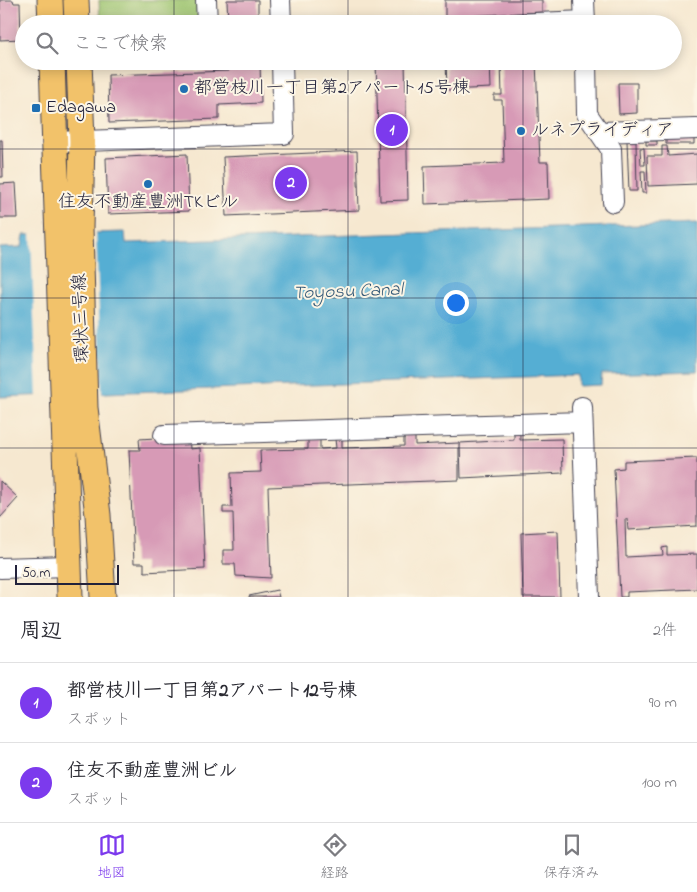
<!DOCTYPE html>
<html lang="ja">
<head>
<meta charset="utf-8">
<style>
	:root { --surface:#fff; --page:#f2f2f3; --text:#2b2b33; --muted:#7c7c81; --line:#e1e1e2; --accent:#7c3aed }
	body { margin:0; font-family:"Indie Flower","Klee One",sans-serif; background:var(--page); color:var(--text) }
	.scale { position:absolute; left:15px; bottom:12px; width:104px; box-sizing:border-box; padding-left:5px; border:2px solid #22223b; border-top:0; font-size:14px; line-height:18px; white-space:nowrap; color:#22223b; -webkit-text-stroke:4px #fcf5e5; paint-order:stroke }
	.you { position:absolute; left:455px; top:302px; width:18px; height:18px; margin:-12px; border:4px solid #fff; border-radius:50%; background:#1a73e8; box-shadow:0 0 0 8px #1a73e833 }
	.badge { display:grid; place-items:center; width:32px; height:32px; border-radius:50%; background:var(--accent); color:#fff; font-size:16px; font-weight:700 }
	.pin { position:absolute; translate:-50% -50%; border:2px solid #fff; box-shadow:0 1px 5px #0006 }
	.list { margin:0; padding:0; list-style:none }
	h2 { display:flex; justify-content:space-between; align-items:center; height:65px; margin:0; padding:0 20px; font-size:21px }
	h2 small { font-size:16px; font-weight:400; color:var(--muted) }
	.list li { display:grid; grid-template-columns:32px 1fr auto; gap:15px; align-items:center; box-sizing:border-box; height:80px; padding:0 20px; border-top:1px solid var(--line) }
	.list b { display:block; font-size:19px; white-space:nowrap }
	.list p { margin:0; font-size:16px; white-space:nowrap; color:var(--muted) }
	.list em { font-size:16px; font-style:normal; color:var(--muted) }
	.icon { flex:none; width:28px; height:28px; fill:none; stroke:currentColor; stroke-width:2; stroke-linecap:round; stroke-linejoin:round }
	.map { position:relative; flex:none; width:697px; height:597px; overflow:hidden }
	.search { position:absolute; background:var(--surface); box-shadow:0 2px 12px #0003; left:15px; right:15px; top:15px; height:55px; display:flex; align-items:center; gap:12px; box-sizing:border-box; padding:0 18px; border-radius:28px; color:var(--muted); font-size:19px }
	.sheet { height:225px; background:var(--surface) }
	nav { display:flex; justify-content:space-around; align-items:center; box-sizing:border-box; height:70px; border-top:1px solid var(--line); background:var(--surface); font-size:14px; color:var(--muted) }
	nav a { display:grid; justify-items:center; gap:2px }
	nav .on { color:var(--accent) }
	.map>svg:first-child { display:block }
	.green { fill:#9dc470; stroke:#607356 }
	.water { fill:#55aed3; stroke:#3c6887 }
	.pier { fill:#f6e8d0 }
	.building { fill:#d79ab6 }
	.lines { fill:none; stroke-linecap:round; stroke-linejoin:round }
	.minor-casing { stroke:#424051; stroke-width:22 }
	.major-casing { stroke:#424051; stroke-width:27 }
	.minor { stroke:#fff; stroke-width:20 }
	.major { stroke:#f2c26a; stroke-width:25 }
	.grid { fill:none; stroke:#22223b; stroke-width:1; stroke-opacity:0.55 }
	.poi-dot { fill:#1f6fb2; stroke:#fcf5e5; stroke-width:2 }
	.labels { text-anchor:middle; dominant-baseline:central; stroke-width:4; stroke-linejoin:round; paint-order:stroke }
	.poi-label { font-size:18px; fill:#22223b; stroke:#fcf5e5; text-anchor:start }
	.street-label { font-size:18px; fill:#22223b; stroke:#fcf5e5 }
	.water-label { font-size:19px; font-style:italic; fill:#365a78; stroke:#fcf5e5 }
</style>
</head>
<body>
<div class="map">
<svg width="697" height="597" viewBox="0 0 697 597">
	<rect width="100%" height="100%" fill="#fcf5e5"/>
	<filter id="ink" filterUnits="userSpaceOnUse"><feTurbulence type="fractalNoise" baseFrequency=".02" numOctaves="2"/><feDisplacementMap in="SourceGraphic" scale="10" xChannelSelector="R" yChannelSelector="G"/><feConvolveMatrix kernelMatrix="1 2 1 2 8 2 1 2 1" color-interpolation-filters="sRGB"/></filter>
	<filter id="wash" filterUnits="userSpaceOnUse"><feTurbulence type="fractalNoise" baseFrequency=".0096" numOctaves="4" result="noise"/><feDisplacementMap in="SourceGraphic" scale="20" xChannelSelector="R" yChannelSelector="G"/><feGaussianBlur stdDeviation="1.12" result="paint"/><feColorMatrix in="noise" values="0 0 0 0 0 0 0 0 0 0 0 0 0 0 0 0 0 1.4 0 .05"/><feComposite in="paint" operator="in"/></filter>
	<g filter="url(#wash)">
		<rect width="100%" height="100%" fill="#f6e8d0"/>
		<path class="green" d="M99,0H200L201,24H100Z"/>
		<path class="water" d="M697,223V371L602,374L601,385L578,386V375L0,397V248L22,247L24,235L125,232L126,243Z"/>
		<path class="pier" d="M96,231L102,396L37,398L31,233Z"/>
		<g id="blocks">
			<path class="building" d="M0,0H13L14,3H20L21,39L0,40Z
				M227,0H258V24H228Z
				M445,0H542V12L445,17Z
				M229,61H260L261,103L219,105V119L109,123L108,75L229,71Z
				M376,61H405L408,200L380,201Z
				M446,61H536L540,162H548L549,199L425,204L424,166L504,163L502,100H494V95H502L501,63H490L491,88L447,90Z
				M618,83H637V113L619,114Z
				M694,139V144H666V140Z
				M0,140H2L3,177H0Z
				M627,141H636L637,191H629Z
				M646,141H657V145H646Z
				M662,146H667L668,156L697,154V184L648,186L647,156H662Z
				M640,148H644L645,165H641Z
				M357,151L359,210L226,216L223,157Z
				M187,154L189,211L108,214L106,158Z
				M641,171H645L646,193H642Z
				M16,183L18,218H0V184Z
				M520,430V440L562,439L563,473L461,478L460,443L514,440V431Z
				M404,434H415V445L459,443V480L268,487L271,578L236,576L235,564H223V550H234L233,513H223V507H232L231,473L261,472L260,450L308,449V438L320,437V449L336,448L335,439H342V448L404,446Z
				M189,436L190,449L200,448L205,569L144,572V563H134L129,450H140L139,439Z
				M697,458V526L628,530L627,519H625L626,557L663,555L662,548L667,547V555L697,554V589L627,592V597H620L614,469L624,468V461Z
				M0,481L18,498L0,518Z
				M558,531L560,597H523L521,533Z
				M277,590L279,597H249V596Z"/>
		</g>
	</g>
	<g filter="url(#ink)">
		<use href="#blocks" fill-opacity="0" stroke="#424051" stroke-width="1"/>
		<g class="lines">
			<g class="minor-casing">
				<path id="minor" d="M206,0L207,24
					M280,0L281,24
					M584,0L585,24
					M512,24L585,21
					M586,61L587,114L611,149L613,202
					M600,132L697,129
					M54,142L284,134L282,61
					M582,407L589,597
					M164,435L582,422
					M0,568L69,566"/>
			</g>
			<g class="major-casing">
				<path id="major" d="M50,0L51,24
					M76,0L77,24
					M52,61L70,597
					M79,61L82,141L80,228L85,408L98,515L103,597"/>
			</g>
			<use href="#minor" class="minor"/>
			<use href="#major" class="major"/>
		</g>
	</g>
	<path class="grid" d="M174,0V24M348,0V24M523,0V24M174,61V597M348,61V597M523,61V597M0,149H697M0,298H697M0,448H697"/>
	<g class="poi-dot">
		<circle cx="184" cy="89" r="5"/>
		<rect x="31" y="103" width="10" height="10" rx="2.5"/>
		<circle cx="521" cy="131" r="5"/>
		<circle cx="148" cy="184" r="5"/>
	</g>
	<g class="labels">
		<g class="poi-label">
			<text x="194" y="89">都営枝川一丁目第2アパート15号棟</text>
			<text x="46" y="108">Edagawa</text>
			<text x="531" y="131">ルネプライディア</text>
			<text x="148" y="203" text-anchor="middle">住友不動産豊洲TKビル</text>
		</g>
		<g class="street-label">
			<text transform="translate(82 318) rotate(-92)">環状三号線</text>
		</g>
		<g class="water-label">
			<text transform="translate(348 292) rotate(-2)">Toyosu Canal</text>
		</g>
	</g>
</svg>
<div class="scale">50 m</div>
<div class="you"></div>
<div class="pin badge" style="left:392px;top:130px">1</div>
<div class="pin badge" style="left:291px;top:183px">2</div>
<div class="search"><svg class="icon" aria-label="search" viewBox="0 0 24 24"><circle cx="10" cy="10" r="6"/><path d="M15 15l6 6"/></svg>ここで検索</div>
</div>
<section class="sheet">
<h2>周辺<small>2件</small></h2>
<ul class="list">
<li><span class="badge">1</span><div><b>都営枝川一丁目第2アパート12号棟</b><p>スポット</p></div><em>90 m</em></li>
<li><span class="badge">2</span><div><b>住友不動産豊洲ビル</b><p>スポット</p></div><em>100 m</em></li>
</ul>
</section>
<nav>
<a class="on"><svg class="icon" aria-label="map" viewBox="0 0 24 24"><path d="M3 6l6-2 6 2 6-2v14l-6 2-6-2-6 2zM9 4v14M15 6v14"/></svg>地図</a>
<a><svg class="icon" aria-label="directions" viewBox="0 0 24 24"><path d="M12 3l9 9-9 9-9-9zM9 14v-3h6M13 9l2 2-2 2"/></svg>経路</a>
<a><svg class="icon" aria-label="saved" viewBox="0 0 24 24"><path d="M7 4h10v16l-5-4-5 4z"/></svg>保存済み</a>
</nav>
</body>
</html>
